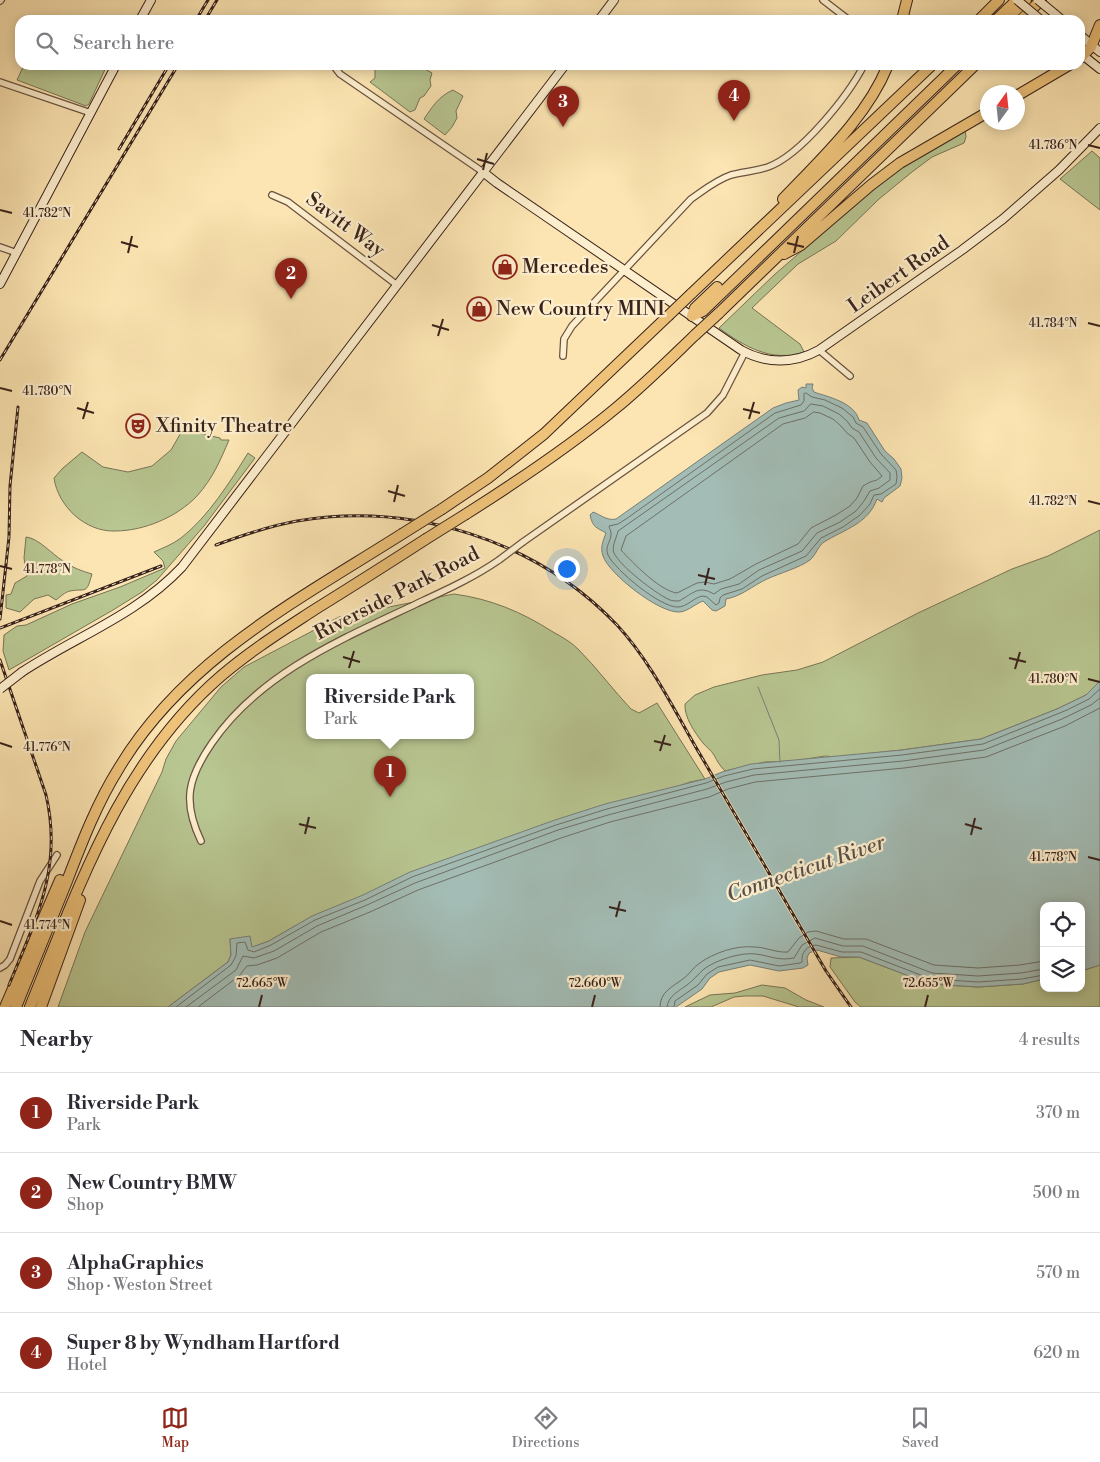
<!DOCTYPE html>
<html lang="en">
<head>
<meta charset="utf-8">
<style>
	:root { --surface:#fff; --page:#f2f2f3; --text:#2b2b33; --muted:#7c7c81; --line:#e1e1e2; --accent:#8f2418 }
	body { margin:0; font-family:"Libre Bodoni",serif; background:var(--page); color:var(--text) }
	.controls { position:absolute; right:15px; bottom:15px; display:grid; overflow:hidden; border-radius:10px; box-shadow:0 2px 12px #0003 }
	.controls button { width:45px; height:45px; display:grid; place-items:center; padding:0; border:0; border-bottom:1px solid var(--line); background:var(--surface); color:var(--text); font:25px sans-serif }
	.compass { position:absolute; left:980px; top:85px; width:45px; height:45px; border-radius:50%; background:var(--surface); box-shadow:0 2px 12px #0003; rotate:15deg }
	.you { position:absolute; left:566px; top:568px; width:18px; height:18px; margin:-12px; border:4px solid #fff; border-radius:50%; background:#1a73e8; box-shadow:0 0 0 8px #1a73e833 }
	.badge { display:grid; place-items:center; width:32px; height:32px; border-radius:50%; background:var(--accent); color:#fff; font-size:16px; font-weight:700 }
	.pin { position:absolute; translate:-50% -41px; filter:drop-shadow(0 1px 2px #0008) }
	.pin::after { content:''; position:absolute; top:26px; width:18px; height:15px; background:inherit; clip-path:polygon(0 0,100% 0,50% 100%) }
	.popup { position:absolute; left:306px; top:674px; width:168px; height:65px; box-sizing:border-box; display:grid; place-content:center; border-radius:10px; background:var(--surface); filter:drop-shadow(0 1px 4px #0005); font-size:16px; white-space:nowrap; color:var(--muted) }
	.popup b { font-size:19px; color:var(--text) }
	.popup::after { content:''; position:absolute; left:50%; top:100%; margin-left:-10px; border:10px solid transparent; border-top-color:var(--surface) }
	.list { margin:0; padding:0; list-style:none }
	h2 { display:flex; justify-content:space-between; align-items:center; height:65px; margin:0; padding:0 20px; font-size:21px }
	h2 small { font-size:16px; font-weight:400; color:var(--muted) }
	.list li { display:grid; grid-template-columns:32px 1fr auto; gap:15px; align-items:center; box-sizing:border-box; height:80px; padding:0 20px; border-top:1px solid var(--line) }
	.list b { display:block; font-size:19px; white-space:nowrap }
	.list p { margin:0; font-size:16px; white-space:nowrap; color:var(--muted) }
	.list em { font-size:16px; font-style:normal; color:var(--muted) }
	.icon { flex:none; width:28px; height:28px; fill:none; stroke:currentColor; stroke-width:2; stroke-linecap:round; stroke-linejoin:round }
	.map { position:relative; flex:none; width:1100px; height:1007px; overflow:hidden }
	.search { position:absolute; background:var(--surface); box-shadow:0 2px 12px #0003; left:15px; right:15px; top:15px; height:55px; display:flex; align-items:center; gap:12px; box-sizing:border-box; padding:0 18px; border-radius:15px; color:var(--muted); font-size:19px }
	.sheet { height:385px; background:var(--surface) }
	nav { display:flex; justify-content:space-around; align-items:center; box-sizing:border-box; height:70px; border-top:1px solid var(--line); background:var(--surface); font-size:14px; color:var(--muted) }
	nav a { display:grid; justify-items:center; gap:2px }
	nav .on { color:var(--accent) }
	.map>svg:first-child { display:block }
	.green { fill:#b8c691; stroke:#787456; fill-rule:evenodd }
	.water { fill:#a3bdb6; stroke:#787f78 }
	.pier { fill:#fce5b2 }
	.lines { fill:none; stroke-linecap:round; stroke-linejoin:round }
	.shore { stroke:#6e7068; stroke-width:1 }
	.stream { stroke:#787f78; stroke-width:1 }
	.street-casing { stroke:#695341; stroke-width:8 }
	.secondary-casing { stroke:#38221b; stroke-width:10 }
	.highway-casing { stroke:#38221b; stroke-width:12 }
	.street { stroke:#fdeecd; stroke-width:5.5 }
	.secondary { stroke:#fdeecd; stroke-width:8 }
	.highway { stroke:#eec279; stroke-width:10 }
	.rail-casing { stroke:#38221b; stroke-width:3 }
	.rail { stroke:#fdeecd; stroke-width:1; stroke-dasharray:4; stroke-linecap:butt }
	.street-bridge-casing { stroke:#695341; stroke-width:8; stroke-linecap:butt }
	.secondary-bridge-casing { stroke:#38221b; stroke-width:10; stroke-linecap:butt }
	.highway-bridge-casing { stroke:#38221b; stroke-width:12; stroke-linecap:butt }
	.street-bridge { stroke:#fdeecd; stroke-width:5.5 }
	.secondary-bridge { stroke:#fdeecd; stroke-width:8 }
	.highway-bridge { stroke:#eec279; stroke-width:10 }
	.ticks { fill:none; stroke:#38221b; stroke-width:2 }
	.labels { text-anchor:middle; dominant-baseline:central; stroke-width:4.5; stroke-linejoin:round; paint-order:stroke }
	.street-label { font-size:20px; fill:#38221b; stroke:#fdeecd }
	.poi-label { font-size:20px; fill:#38221b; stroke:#fdeecd; text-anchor:start }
	.water-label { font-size:21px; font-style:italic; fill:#58504a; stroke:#fdeecd }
	.ticks-label { font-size:12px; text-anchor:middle; fill:#38221b; stroke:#fdeecd; stroke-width:4.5; stroke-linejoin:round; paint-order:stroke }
</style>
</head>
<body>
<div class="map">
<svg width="1100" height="1007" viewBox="0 0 1100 1007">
	<rect width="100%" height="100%" fill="#fce5b2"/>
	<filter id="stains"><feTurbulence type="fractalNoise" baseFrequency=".004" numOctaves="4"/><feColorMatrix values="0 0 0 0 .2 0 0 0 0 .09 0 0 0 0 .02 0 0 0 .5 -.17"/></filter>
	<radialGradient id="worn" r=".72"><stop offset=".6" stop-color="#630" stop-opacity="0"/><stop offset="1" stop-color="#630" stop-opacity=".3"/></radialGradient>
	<path class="green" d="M24,65H107L89,104L86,106L17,80Z
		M375,65H428L425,69L432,73L430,80L431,86L424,96L420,98L415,110L410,112L370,82L375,78Z
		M453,90L463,96L456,111L457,118L452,127L445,135L424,119C432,107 439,96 453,90Z
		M965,129L966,137L964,143L932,157L912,172L879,199L836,241L798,264L752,308L800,344L804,352C771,363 744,346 719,328L774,275L876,187L899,169Z
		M1092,151L1100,158V210L1060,179Z
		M183,429L220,438L221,440H229C220,461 213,478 197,496C177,517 144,531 115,531C85,532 58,506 54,478L63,468L82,452L103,467L128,472L152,466L171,450Z
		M248,453L255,458L204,526L157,580L142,592L113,610L9,670L3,651L4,635L17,626L26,625L72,604L120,587L165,568L163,561L154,552C163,548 173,544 181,538C208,517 230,482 248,453Z
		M1100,530V681L1086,695L1057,709L981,739L902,750L835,757L825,756L794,761L765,762L725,771C720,766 717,761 714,755C711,750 706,747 703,743C695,733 684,717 685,704L695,695L714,687L762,675L797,670L823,662L918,613L1012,569L1048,556Z
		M26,537C38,538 52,554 63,561C73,568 82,571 92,574C86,595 87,588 70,591C65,592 60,597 56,600L48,595L34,599L20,612L6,608V595L11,594L15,583L27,576L24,558Z
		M454,594C491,599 522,612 553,632C562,637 571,642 578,649C597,668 613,690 631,709L639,713L657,703L705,779L690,782L295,926L269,941L251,948L230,939L231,955L228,962L168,1007H58L85,932L162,772L166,759L176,741L221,687L244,667L339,617ZM310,678H470V736H310Z
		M859,957L930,984L978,987L1023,984L1044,979V988H1081V971L1100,965V1007H861L855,1002L830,967L831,958Z
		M762,985L785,988L806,1000L824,1007H799L763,996H745L734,997L711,1007H685L710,995L735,993Z"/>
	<path class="water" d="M807,384H813L812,388L814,392C828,397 854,402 859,420L867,423L885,451L894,459L901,469L902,478L900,486L884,498L882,502L877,499C868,524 845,529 824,542C818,546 816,555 810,560C799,568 780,573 767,579C752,586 742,596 726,599L725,606L716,611L712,610L703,601C695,604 687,612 679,612C659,613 609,574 603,556C600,547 603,541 606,533C596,527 593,528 590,515L593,512C601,515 607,521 616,519L773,408L786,403L799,400L798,390L802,387L806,388V384Z
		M1100,681V965L1081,971V906H1044V979L1023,984L978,987L930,984L859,957H841L817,950L809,953L807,958L808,965L803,968L779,971L750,965L719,972L710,978L702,989L676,1007H168L228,962L231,955L230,939L250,936L252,947L269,941L312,916L363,895L410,872L555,820L605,804L705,779L722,772L751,764L902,750L981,739L1057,709L1086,695Z"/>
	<path class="pier" d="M713,772L808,936L817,952L813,953L804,938L709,774Z"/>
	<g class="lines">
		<path class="shore" d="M806,393L812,397L825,400L842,408L853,417L856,423L863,427L881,454L896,470L897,477L896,484L881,494L874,495L870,504L860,515L843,527L821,538L806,556L762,576L742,589L723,595L720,598L719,603L716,605L707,597L703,596C694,597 687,607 678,607C661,608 615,570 608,555C604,546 612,541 611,533C611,530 609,528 609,526L618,524L626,519L775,413L801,405L804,401V394Z
			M811,404L823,406L839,414L847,421L852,428L859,432L876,458L890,473V480L879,488L870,491L864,501L856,511L840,522L817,533L802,551L759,570L739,584L721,589L714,594C698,585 694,593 679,601C675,601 671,601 668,599C655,593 620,566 614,553C611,547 617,537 618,531L779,418L804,411Z
			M814,412L820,413L833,419L841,426L847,433L854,438L870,462L882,476L877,480L870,482L863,486L857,498L850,506L836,515L811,528L798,544L756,564L730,579L714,584L705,582L697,583L677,593C660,591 633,563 621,550L626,536L783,424L805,418Z
			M176,1007L231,965L236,956L237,943L245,942L248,950L254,952L271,945L315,920L365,900L412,877L556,825L607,809L706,783L724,776L753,769L902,755L983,744L1067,710L1089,699L1100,689
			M186,1007L236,970L243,956L254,958L274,951L317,926L367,905L415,883L558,830L608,815L707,789L726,782L754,775L903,761L984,750L1062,719L1091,705L1100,698
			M198,1007L239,976L247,966L257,965L277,958L321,932L370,912L418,890L561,838L610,822L709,797L728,789L755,782L904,768L986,757L1065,726L1100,708
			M660,1007C660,992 672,987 683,979C690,974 693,967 700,963C713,953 737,945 754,947C766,947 776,953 788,952L799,938L808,932L816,931L844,939H866L934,965L978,968L1020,965L1044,961
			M667,1007C668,996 679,991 687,985C694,980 698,974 704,969C716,960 741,952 756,954C771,956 778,961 794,958L802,945L815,938L843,946H863L932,973L978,976L1021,973L1044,969
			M674,1007L675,1001L698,985L707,974L718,967L750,960L779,966L800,963L802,962C801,952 807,946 816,945L842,952H861L931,979L978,982L1022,979L1044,975"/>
		<path class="stream" d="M758,687L779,740L780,762"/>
		<g class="street-casing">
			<path id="street" d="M823,0L849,20
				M0,1L1,0
				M333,65L340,74L483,172
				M0,82L91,113
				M272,195L288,202L397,285
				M0,247L17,253
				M819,350L850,376
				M563,356L564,339L572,326L691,199C704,190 716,180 731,175C743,172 756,171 768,167C801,155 848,96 864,65
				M523,542L707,413L723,395L745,352
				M201,841C182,801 188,778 212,743C260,673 342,639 416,604C444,591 473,578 499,560
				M0,968L5,965L10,959L40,881L57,855"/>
		</g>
		<g class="secondary-casing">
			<path id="secondary" d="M1055,14L1062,20
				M140,20L151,0
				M599,20L614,0
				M1080,35L1100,52
				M1080,53L1100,69
				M483,172L497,183L741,350C766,364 794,364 819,350L962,250L1003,219L1059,170L1100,128
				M0,284L116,65
				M22,672C75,637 137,615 182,567L565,65"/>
		</g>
		<g class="highway-casing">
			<path id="highway" d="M902,20L907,0
				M979,20L999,0
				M996,20L1017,0
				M1006,20L1026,0
				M1021,20L1041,0
				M1080,58L1091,47L1100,25
				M1018,95L1069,65
				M783,199C821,159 867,117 888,65
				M784,254L801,245L871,185L900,163L988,112
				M691,294L932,65
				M719,313L975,65
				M692,316L703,311L957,65
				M692,316L695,308L717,287
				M442,509L488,478L544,434L668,316
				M466,514C518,481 569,447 616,408C644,385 669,360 695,335
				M5,1007L60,880
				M16,1007C33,965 50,923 67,881C82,842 97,803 119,768C184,659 298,600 402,534
				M30,1007C79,887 120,763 221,676C250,651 282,631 314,610C351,587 389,563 426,539
				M41,1007L80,900"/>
		</g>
		<use href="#street" class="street"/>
		<use href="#secondary" class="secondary"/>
		<use href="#highway" class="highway"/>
		<g class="rail-casing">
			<path id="rail" d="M196,20L208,0
				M205,20L217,0
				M119,149L169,65
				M0,360L178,65
				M216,545C243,535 269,526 297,521C412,501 536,540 617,625C652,663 675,712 701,756C743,828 784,900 826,971L851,1007
				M0,619L9,537L10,486L18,407
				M0,628L161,566
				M0,660L46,795C63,868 36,919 9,985"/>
		</g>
		<use href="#rail" class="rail"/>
		<g class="street-bridge-casing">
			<path id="street-bridge" d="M499,560L523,542"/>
		</g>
		<g class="secondary-bridge-casing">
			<path id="secondary-bridge" d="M1017,0L1041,20
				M1038,0L1055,14
				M0,689L22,672"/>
		</g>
		<g class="highway-bridge-casing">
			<path id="highway-bridge" d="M668,316L691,294
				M695,335L719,313
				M402,534L442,509
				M426,539L466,514"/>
		</g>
		<use href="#street-bridge" class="street-bridge"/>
		<use href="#secondary-bridge" class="secondary-bridge"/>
		<use href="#highway-bridge" class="highway-bridge"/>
	</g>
	<path class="ticks" d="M1088,145L1100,148M477,159L494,164M483,170L487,153M0,210L12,213M121,242L138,247M787,243L804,247M128,253L132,236M794,253L798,236M1088,323L1100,326M432,325L449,330M438,336L443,319M0,388L12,391M77,408L94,413M743,409L760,413M83,419L88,402M749,419L754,402M388,491L405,496M1088,501L1100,504M394,502L398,485M0,566L12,569M698,575L715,579M705,585L709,568M343,657L360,662M1009,658L1026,662M349,668L354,651M1015,669L1020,652M1088,679L1100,682M654,741L671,745M0,743L12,747M660,751L665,735M299,824L316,828M965,824L982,829M305,834L309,817M971,835L975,818M1088,857L1100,860M609,907L626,911M616,917L620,901M0,921L12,925M259,1007L262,995M592,1007L595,995M925,1007L928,995"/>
	<defs>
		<g id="shop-ring" transform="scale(1.25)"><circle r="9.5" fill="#fdeecd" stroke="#8f2418" stroke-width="1.5"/><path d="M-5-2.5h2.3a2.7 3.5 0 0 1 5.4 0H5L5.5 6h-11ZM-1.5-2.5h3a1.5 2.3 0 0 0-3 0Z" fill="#8f2418"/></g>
		<g id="theatre-ring" transform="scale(1.25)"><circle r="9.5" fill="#fdeecd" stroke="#8f2418" stroke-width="1.5"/><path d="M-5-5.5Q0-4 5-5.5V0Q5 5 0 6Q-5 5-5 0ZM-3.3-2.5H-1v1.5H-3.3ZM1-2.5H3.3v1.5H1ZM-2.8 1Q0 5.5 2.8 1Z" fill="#8f2418"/></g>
	</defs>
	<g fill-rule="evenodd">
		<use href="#shop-ring" x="505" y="267"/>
		<use href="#shop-ring" x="479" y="309"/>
		<use href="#theatre-ring" x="138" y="426"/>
	</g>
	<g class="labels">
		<g class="street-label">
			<text transform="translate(345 225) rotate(37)">Savitt Way</text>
			<text transform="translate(899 275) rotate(-35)">Leibert Road</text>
			<text transform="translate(397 594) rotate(-27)">Riverside Park Road</text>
		</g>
		<g class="poi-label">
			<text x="522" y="267">Mercedes</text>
			<text x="496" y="309">New Country MINI</text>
			<text x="156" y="426">Xfinity Theatre</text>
		</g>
		<g class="water-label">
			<text transform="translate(806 869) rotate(-19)">Connecticut River</text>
		</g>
	</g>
	<g class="ticks-label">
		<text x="1053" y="149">41.786°N</text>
		<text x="47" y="217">41.782°N</text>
		<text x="1053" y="327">41.784°N</text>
		<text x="47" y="395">41.780°N</text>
		<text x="1053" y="505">41.782°N</text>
		<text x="47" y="573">41.778°N</text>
		<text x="1053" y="683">41.780°N</text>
		<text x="47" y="751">41.776°N</text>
		<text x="1053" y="861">41.778°N</text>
		<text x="47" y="929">41.774°N</text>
		<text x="262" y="987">72.665°W</text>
		<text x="595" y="987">72.660°W</text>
		<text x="928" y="987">72.655°W</text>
	</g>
	<rect width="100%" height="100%" filter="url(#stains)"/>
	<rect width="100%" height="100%" fill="url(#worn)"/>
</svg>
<div class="controls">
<button><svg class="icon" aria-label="locate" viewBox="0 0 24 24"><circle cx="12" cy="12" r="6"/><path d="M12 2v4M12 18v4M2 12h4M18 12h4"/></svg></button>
<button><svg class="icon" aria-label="layers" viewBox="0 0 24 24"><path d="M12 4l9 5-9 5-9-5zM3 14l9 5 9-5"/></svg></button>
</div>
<svg class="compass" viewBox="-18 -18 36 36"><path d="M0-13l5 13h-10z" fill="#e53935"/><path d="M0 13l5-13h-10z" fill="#7c7c81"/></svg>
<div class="you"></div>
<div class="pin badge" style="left:390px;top:797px">1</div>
<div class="popup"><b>Riverside Park</b>Park</div>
<div class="pin badge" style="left:291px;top:299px">2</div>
<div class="pin badge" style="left:563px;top:127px">3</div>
<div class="pin badge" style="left:734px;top:121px">4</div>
<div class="search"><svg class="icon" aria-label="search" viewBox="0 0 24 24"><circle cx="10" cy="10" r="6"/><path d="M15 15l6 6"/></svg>Search here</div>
</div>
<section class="sheet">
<h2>Nearby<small>4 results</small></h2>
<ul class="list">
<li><span class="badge">1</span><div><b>Riverside Park</b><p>Park</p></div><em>370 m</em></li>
<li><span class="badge">2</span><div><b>New Country BMW</b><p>Shop</p></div><em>500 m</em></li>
<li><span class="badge">3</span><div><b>AlphaGraphics</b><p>Shop · Weston Street</p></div><em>570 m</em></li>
<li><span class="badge">4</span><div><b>Super 8 by Wyndham Hartford</b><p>Hotel</p></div><em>620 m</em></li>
</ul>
</section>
<nav>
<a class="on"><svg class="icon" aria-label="map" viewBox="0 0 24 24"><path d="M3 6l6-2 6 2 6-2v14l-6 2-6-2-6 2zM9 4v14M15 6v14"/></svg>Map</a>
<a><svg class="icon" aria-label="directions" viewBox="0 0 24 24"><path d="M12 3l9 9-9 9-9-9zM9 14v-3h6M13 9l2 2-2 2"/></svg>Directions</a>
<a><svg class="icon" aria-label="saved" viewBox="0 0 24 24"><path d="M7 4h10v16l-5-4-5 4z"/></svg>Saved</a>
</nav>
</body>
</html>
